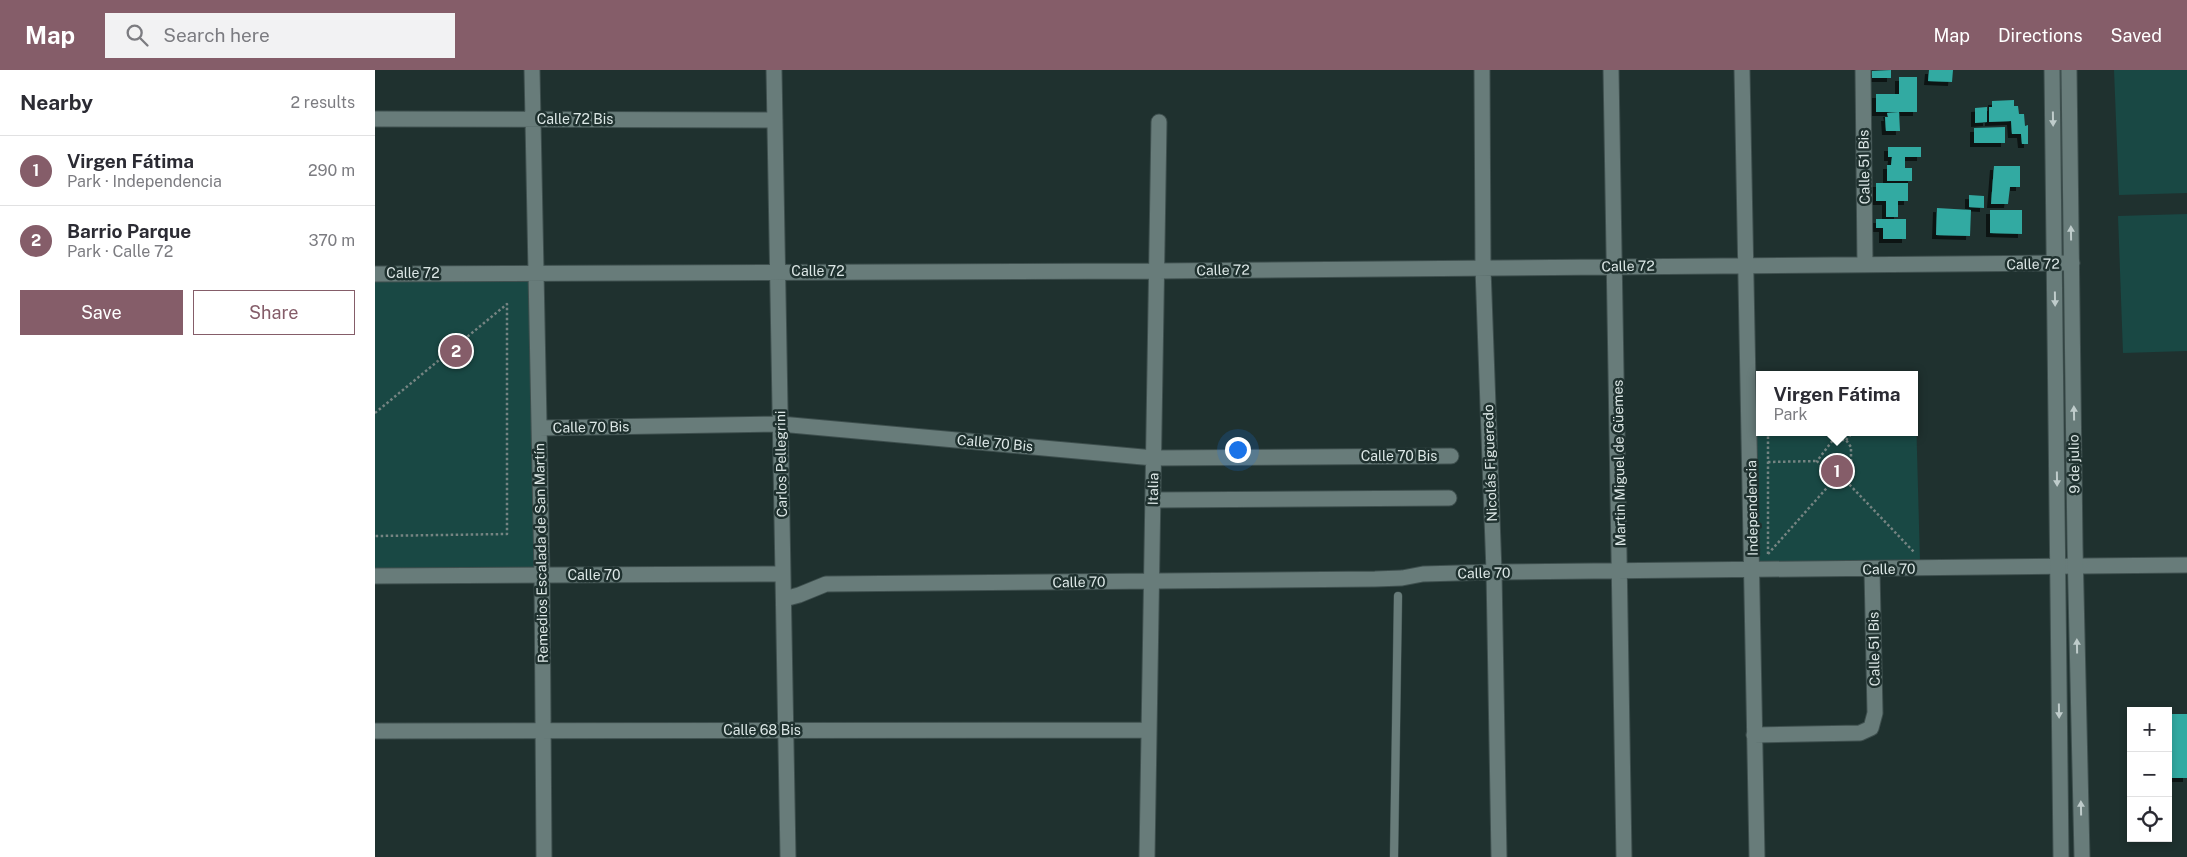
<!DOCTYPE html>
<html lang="en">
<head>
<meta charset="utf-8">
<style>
	:root { --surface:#fff; --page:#f2f2f3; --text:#2b2b33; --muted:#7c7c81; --line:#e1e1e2; --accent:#855d69 }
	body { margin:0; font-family:"Public Sans",sans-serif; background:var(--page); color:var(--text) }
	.controls { position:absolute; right:15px; bottom:15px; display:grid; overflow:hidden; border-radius:0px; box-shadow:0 2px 8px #0003 }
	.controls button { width:45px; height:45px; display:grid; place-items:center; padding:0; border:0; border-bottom:1px solid var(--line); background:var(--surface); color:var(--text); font:25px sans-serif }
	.you { position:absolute; left:862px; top:379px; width:18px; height:18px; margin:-12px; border:4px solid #fff; border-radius:50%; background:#1a73e8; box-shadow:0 0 0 8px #1a73e833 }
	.badge { display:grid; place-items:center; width:32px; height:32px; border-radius:50%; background:var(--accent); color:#fff; font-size:16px; font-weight:700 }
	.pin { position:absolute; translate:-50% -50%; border:2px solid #fff; box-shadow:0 1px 5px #0006 }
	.popup { position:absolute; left:1381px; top:301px; width:162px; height:65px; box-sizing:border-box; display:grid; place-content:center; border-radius:0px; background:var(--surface); filter:drop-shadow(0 1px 4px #0005); font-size:16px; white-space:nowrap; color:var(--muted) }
	.popup b { font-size:19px; color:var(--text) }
	.popup::after { content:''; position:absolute; left:50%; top:100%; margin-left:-10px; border:10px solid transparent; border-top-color:var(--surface) }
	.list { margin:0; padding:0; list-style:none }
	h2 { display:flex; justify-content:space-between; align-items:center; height:65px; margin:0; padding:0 20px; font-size:21px }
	h2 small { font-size:16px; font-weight:400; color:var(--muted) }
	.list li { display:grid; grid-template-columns:32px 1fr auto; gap:15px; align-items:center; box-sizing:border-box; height:70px; padding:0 20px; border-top:1px solid var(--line) }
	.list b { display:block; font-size:19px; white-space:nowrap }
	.list p { margin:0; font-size:16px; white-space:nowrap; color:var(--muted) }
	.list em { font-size:16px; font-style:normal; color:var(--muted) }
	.actions { display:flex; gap:10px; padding:15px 20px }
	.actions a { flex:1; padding:11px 0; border:1px solid var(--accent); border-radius:0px; text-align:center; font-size:18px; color:var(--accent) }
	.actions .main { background:var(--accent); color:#fff }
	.icon { flex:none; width:28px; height:28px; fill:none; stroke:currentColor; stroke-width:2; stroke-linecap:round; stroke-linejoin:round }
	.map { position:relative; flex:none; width:1812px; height:787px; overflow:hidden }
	header { display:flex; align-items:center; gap:30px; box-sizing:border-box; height:70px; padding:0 25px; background:var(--accent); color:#fff }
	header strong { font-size:24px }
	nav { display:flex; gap:28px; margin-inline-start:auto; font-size:18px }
	.search { width:350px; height:45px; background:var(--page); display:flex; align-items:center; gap:12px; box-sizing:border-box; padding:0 18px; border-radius:0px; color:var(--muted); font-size:19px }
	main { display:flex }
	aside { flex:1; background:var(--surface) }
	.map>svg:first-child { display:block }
	.green { fill:#194844 }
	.building { fill:#32aaa2; filter:url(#shadow) }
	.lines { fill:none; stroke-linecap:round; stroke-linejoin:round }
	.service-casing { stroke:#3e4f4e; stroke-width:9 }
	.minor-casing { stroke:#3e4f4e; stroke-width:17 }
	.secondary-casing { stroke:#3e4f4e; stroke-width:17 }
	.path { stroke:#758482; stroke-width:2.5; stroke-dasharray:2.5 2.5; stroke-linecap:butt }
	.service { stroke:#687c7a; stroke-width:8 }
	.minor { stroke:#687c7a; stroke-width:15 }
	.secondary { stroke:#687c7a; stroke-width:15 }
	.oneway { fill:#bfcccb }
	.labels { text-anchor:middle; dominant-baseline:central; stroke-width:5; stroke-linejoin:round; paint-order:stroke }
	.street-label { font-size:14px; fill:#dce7e6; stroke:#1f312f }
</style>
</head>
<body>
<header>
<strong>Map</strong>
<div class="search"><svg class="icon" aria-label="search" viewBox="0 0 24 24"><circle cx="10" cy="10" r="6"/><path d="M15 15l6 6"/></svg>Search here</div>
<nav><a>Map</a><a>Directions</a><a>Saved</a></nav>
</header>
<main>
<aside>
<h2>Nearby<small>2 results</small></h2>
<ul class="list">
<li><span class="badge">1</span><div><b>Virgen Fátima</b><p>Park · Independencia</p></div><em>290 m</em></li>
<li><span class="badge">2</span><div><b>Barrio Parque</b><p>Park · Calle 72</p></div><em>370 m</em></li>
</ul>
<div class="actions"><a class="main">Save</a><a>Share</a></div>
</aside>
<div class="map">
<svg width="1812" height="787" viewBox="0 0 1812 787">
	<defs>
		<filter id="shadow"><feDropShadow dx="-4" dy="4" stdDeviation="0" flood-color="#0009"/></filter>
	</defs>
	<rect width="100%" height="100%" fill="#1f312f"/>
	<path class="green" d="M1739,0H1812V123L1744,125Z
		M1812,144V281L1748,283L1743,146Z
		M161,203L167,505L0,506V204Z
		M1540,308L1545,492L1383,496L1381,311H1384V362H1540Z"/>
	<path class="building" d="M1516,0V8H1497V1Z
		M1554,0H1578L1577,12L1553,11Z
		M1524,7H1542V42H1501V24H1524Z
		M1639,30V36H1643L1644,44H1649L1650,56L1653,55V74H1647L1646,64H1637L1636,51L1614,52V37H1617V31Z
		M1612,37V52L1600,53V38Z
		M1524,42L1525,61H1511L1510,47H1513L1512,43Z
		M1630,57V73H1599V58Z
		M1513,77H1546V87H1530V98H1537V111H1512V95H1516L1517,87H1513Z
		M1619,96H1645V117H1635L1633,134H1616Z
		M1501,113H1533V131H1523V147H1511V131H1501Z
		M1594,125L1609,126V138L1594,137Z
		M1562,138L1596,140L1595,166L1561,165Z
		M1615,140H1647V164L1615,163Z
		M1501,149H1531V169H1508V158H1501Z
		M1793,644H1812V708H1793Z"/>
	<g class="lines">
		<g class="service-casing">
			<path id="service" d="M1019,787L1023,526"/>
		</g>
		<g class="minor-casing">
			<path id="minor" d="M157,0L167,505L169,787
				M399,0L413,787
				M1107,0L1108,198L1119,502L1124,787
				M1236,0L1249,787
				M1367,0L1382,787
				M1488,0L1490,194
				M0,49L400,50
				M0,204L782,201L1697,193
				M164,358L405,354L779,388L1076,386
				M778,430L1074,428
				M0,506L408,504
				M409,529L424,525L451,514L1000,509L1027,508L1048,504L1119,502L1812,495
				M0,661L774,660
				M1379,665L1485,663L1496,658L1500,643L1497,500
				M772,787L784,52"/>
		</g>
		<g class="secondary-casing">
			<path id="secondary" d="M1677,0L1686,787
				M1694,0L1700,477L1707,787"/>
		</g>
		<path class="path" d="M0,343L132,234V464L0,466
			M1450,362L1458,370H1471L1476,377V404L1471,411H1458L1442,391L1458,370
			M1471,370L1478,362
			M1393,392L1442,391
			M1471,411L1539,482
			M1393,484V362
			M1393,484L1458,411"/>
		<use href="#service" class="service"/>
		<use href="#minor" class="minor"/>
		<use href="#secondary" class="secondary"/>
	</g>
	<defs><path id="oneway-solid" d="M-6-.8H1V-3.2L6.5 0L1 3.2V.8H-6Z" transform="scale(1.25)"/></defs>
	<g class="oneway">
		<use href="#oneway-solid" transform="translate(1678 49) rotate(89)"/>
		<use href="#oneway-solid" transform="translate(1696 163) rotate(-91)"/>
		<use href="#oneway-solid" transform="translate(1680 229) rotate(89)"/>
		<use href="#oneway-solid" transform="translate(1699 343) rotate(-91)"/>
		<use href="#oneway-solid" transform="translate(1682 409) rotate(89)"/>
		<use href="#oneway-solid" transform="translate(1702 576) rotate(-91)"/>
		<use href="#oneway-solid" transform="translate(1684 641) rotate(89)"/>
		<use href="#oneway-solid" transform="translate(1706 738) rotate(-91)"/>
	</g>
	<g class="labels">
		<g class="street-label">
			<text x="200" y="49">Calle 72 Bis</text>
			<text transform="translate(1489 97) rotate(-91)">Calle 51 Bis</text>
			<text transform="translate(1658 194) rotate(-1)">Calle 72</text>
			<text transform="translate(1253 196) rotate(-1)">Calle 72</text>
			<text transform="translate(848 200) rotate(-1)">Calle 72</text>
			<text x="443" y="201">Calle 72</text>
			<text x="38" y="203">Calle 72</text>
			<text transform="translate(216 357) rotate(-1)">Calle 70 Bis</text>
			<text transform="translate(620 373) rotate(5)">Calle 70 Bis</text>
			<text x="1024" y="386">Calle 70 Bis</text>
			<text transform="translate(1115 393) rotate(-92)">Nicolás Figueredo</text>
			<text transform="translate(1244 393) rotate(-91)">Martin Miguel de Güemes</text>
			<text transform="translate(406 394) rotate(-91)">Carlos Pellegrini</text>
			<text transform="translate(1699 394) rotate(-91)">9 de julio</text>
			<text transform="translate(778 419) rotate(-89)">Italia</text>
			<text transform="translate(1377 438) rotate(-91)">Independencia</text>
			<text transform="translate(166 483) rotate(-91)">Remedios Escalada de San Martín</text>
			<text transform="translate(1514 499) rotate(-1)">Calle 70</text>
			<text transform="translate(1109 503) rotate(-1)">Calle 70</text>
			<text x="219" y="505">Calle 70</text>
			<text transform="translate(704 512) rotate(-1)">Calle 70</text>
			<text transform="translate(1499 579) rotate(-91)">Calle 51 Bis</text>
			<text x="387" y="660">Calle 68 Bis</text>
		</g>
	</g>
</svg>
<div class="controls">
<button>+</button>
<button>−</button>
<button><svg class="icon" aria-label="locate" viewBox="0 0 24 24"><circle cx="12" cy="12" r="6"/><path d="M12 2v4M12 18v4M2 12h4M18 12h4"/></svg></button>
</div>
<div class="you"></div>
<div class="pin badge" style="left:1462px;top:401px">1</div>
<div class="popup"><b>Virgen Fátima</b>Park</div>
<div class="pin badge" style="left:81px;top:281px">2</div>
</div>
</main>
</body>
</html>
